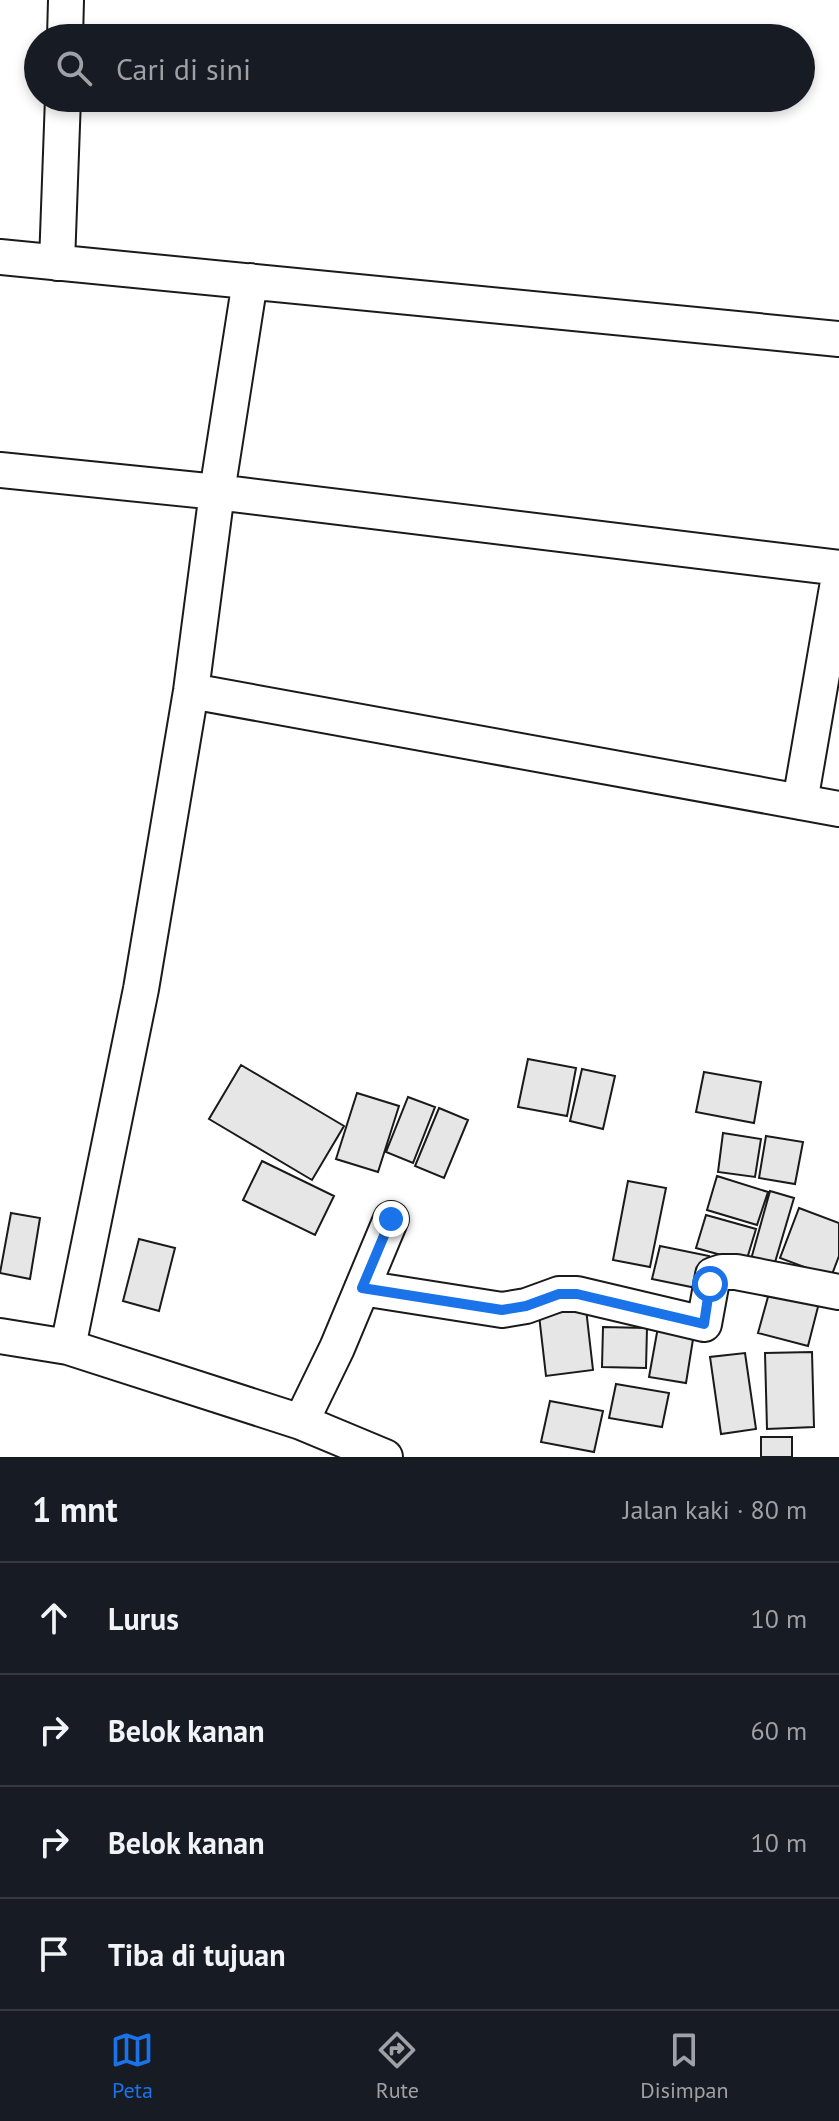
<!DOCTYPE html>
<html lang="id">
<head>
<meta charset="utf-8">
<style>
	:root { --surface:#171b24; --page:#242831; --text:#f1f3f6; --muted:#9ea1a6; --line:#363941; --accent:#1a73e8 }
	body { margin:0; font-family:"PT Sans",sans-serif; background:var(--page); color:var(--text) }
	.stop { position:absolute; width:24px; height:24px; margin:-18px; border:6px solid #1a73e8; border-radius:50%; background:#fff }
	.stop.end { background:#1a73e8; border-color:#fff; box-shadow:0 2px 8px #0008 }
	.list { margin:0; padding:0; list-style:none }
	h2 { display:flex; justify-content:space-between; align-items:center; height:104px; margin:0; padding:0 32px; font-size:34px }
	h2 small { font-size:26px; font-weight:400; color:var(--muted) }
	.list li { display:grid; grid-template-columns:52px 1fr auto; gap:24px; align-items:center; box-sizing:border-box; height:112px; padding:0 32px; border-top:2px solid var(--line) }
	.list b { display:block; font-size:30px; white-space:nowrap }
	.list em { font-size:26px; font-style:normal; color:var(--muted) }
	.icon { flex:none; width:44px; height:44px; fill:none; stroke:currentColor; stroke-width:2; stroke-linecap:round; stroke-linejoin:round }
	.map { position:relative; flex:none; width:839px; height:1457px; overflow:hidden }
	.search { position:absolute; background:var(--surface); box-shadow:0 4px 12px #0003; left:24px; right:24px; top:24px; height:88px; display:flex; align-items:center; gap:20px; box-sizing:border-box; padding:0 28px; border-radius:44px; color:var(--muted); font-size:30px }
	.sheet { height:552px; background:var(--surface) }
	nav { display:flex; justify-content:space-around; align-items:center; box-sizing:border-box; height:112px; border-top:2px solid var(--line); background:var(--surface); font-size:22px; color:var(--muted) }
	nav a { display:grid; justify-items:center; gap:4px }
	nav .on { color:var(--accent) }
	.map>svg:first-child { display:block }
	.building { fill:#e6e6e6; stroke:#1a1a1a; stroke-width:2 }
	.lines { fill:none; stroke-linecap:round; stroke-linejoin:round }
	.street-casing { stroke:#1a1a1a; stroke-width:38 }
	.street { stroke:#fff; stroke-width:34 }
	.route { stroke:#1a73e8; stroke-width:10 }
</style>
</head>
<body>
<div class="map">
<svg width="839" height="1457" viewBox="0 0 839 1457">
	<rect width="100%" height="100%" fill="#fff"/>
	<path class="building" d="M528,1059L576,1068L567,1116L518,1107Z
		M241,1065L344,1126L312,1180L209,1119Z
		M582,1069L615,1076L603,1129L570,1121Z
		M704,1072L761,1082L754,1123L696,1112Z
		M357,1093L399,1106L378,1172L336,1159Z
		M408,1097L435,1107L413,1163L386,1152Z
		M439,1108L468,1120L444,1178L415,1166Z
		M723,1133L761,1139L755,1177L718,1172Z
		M766,1136L803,1142L795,1184L759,1178Z
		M262,1161L334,1196L315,1235L243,1200Z
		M717,1176L768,1192L757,1225L707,1210Z
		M628,1181L666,1188L650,1267L613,1260Z
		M770,1191L794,1198L773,1269L750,1263Z
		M799,1208L839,1223V1256L831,1277L780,1258Z
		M11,1213L40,1218L30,1279L0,1273Z
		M706,1215L756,1229L746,1262L696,1248Z
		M139,1239L175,1248L159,1311L123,1301Z
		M660,1246L709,1256L701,1289L652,1279Z
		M771,1286L820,1299L808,1346L758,1333Z
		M586,1309L593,1370L546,1376L539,1315Z
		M603,1327L647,1328L646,1368L602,1367Z
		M658,1327L694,1333L686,1383L649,1377Z
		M812,1352L814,1427L767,1429L765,1353Z
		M745,1353L756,1429L721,1434L710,1357Z
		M616,1384L669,1393L662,1427L609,1418Z
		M550,1401L603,1411L594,1452L541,1442Z
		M761,1437H792V1457H761Z"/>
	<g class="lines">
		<g class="street-casing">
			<path id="street" d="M65,38L66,0
				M0,257L839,339
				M57,263L63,98
				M0,470L217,492L839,568
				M191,691L839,809
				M800,802L839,576
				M362,1288L502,1310L526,1306L559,1294H577L704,1324L713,1275L722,1272H736L839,1292
				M0,1336L68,1347L301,1422L385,1457
				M68,1347L141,989L191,691L217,492L250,281
				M301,1422L337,1348L391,1219"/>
		</g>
		<use href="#street" class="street"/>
	</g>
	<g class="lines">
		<path class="route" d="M391,1219L362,1288L502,1310L526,1306L559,1294H577L704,1324L710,1284"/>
	</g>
</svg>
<div class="stop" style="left:710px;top:1284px"></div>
<div class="stop end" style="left:391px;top:1219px"></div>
<div class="search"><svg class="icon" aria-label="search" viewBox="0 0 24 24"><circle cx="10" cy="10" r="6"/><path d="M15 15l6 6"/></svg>Cari di sini</div>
</div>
<section class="sheet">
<h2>1 mnt<small>Jalan kaki · 80 m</small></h2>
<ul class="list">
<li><svg class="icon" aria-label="ahead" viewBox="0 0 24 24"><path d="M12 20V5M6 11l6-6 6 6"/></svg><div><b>Lurus</b></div><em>10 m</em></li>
<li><svg class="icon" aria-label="right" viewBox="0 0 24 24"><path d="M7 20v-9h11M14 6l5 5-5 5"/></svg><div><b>Belok kanan</b></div><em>60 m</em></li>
<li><svg class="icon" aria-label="right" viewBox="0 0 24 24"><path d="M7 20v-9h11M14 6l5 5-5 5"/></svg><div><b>Belok kanan</b></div><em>10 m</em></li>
<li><svg class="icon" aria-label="arrive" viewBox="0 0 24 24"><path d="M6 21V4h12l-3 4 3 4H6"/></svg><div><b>Tiba di tujuan</b></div></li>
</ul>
</section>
<nav>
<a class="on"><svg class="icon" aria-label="map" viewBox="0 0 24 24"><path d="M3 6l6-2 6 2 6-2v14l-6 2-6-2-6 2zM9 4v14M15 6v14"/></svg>Peta</a>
<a><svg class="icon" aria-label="directions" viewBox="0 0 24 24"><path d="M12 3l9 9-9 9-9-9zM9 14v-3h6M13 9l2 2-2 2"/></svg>Rute</a>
<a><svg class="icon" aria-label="saved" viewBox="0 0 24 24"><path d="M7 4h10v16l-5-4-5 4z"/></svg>Disimpan</a>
</nav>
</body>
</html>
